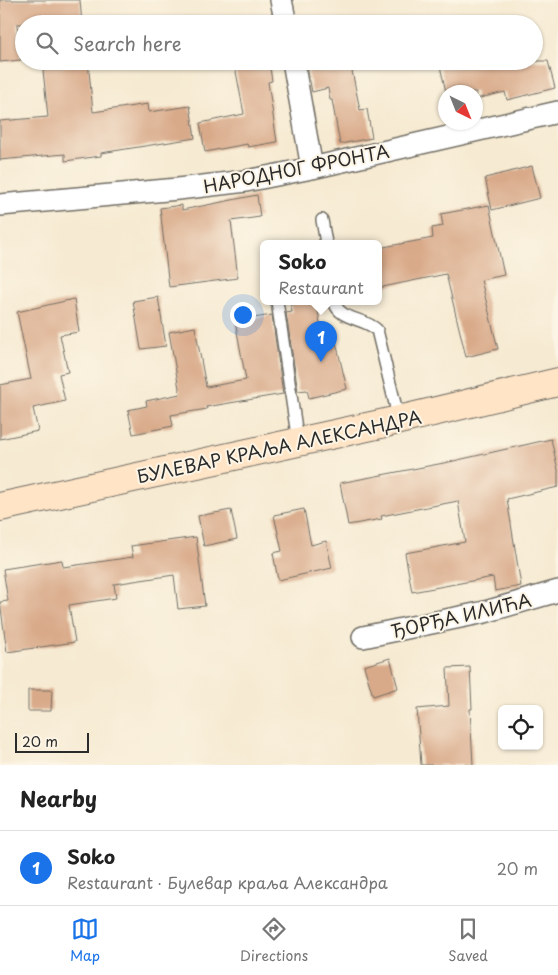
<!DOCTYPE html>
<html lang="en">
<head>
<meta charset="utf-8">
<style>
	:root { --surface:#fff; --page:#f2f2f2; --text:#222; --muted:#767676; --line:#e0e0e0; --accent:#1a73e8 }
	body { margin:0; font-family:"Playpen Sans",sans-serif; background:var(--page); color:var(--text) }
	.controls { position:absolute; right:15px; bottom:15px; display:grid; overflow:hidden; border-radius:8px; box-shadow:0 1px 4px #0004 }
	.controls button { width:45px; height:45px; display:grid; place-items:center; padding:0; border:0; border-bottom:1px solid var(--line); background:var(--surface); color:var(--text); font:25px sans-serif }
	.compass { position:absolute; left:438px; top:85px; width:45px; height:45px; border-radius:50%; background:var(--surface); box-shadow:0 1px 4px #0004; rotate:137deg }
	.scale { position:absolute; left:15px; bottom:12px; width:74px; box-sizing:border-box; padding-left:5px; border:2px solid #2b2b2b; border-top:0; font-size:14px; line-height:18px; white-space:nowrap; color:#2b2b2b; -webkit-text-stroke:4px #fcf5e5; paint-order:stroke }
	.you { position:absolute; left:242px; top:314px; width:18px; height:18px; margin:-12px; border:4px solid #fff; border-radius:50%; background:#1a73e8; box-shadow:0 0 0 8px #1a73e833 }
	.badge { display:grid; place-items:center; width:32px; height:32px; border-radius:50%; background:var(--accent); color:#fff; font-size:16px; font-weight:700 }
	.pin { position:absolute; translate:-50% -41px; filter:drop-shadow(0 1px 2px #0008) }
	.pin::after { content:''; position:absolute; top:26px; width:18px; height:15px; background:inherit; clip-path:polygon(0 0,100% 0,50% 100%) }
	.popup { position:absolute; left:260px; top:240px; width:122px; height:65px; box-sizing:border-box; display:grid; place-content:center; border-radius:8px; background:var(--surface); filter:drop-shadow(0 1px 4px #0005); font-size:16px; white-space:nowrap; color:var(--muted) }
	.popup b { font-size:19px; color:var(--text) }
	.popup::after { content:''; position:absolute; left:50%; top:100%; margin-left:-10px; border:10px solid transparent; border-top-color:var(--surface) }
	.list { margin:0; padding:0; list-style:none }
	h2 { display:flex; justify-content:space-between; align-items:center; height:65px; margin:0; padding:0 20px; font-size:21px }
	h2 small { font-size:16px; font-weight:400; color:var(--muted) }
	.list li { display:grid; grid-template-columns:32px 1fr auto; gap:15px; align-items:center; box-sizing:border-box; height:75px; padding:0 20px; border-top:1px solid var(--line) }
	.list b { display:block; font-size:19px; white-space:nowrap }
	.list p { margin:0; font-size:16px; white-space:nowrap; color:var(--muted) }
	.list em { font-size:16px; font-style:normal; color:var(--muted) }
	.icon { flex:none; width:28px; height:28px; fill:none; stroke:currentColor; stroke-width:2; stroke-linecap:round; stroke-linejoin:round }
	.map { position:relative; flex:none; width:558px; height:765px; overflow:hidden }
	.search { position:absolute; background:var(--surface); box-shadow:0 1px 4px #0004; left:15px; right:15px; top:15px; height:55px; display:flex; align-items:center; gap:12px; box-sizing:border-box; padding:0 18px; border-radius:28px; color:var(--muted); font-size:19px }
	.sheet { height:140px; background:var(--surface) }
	nav { display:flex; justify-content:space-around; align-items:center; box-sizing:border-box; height:70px; border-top:1px solid var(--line); background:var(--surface); font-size:14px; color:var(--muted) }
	nav a { display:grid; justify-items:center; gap:2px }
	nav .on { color:var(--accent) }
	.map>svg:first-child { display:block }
	.building { fill:#d9aa8a }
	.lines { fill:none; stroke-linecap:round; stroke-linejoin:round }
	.lane-casing { stroke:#726e65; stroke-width:14 }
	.street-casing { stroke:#726e65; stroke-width:24 }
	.secondary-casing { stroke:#726e65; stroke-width:30 }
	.lane { stroke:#fff; stroke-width:11 }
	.street { stroke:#fff; stroke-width:21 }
	.secondary { stroke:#ffe4c6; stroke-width:28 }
	.labels { text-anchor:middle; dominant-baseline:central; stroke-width:4; stroke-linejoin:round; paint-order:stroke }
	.street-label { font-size:18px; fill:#2b2b2b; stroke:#fcf5e5 }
</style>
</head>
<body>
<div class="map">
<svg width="558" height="765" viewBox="0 0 558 765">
	<rect width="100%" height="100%" fill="#fcf5e5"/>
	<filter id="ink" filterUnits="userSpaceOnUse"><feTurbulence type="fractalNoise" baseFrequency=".02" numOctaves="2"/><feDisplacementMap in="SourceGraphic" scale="10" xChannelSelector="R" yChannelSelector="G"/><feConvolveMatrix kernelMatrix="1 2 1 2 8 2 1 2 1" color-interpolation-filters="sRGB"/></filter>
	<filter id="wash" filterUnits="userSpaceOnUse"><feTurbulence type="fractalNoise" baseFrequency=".0096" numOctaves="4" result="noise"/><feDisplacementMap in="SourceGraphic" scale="20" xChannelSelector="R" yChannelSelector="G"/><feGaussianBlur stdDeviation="1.12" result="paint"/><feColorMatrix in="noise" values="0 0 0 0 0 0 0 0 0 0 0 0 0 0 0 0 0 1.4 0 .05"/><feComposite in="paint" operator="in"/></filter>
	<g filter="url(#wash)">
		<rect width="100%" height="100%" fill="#f6ead2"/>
		<g id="blocks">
			<path class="building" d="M0,0H80L82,24H17L21,60L0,62Z
				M42,61H88L93,112L148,104L149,112L190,106L195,138L101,153V156L65,161V154L0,160V121L48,117Z
				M234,61H269L272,81L268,82L277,142L248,147L247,144L205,152L200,123L244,114Z
				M306,61H350L360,110L367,109L372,138L340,144L332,100H330L328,88L312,92Z
				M458,61H548L555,88L507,100L505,92L476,99V92H446L440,66Z
				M532,166L540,198L492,210L485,178Z
				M257,195L260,217L231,221L238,278L169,287L160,208L182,205V210Z
				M489,205L504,275L481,280L498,349L466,357L446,274L378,288V248L433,238L432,228L443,226L441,214Z
				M158,297L166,346L141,349L133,301Z
				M74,299L79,332L60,335L68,372L59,374L65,401L33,408L38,431L0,439V385L31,379L17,312Z
				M290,301H316L321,328L332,325L347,389L309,398L307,390L298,391L286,313L292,312Z
				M272,315L283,394L206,407L207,409L171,415L173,426L133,434L128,410L147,406L146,401L180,394L169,332L195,327L206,387L246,380L235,321Z
				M551,439L558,470V487L507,499L521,586L495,591L493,577L412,592L405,553L465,542L458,501L381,516L382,519L348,525L340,483L449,462Z
				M304,509L311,545L326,541L332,568L278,580L273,553L282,551L274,515Z
				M231,510L237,539L204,546L198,516Z
				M196,537L205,606L178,609L174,575L114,584L116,598L69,605L75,642L7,652L0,602L8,601L3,569L62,560L63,567L133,557L131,546Z
				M390,658L398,688L373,696L364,666Z
				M470,667L472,709H470L473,765H421L417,709L449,706L447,668Z
				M28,690H52L51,711H28Z"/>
		</g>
	</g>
	<g filter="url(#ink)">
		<use href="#blocks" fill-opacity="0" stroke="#726e65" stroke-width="1"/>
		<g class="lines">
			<g class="lane-casing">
				<path id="lane" d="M322,220L326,243
					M277,301L298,442
					M334,301C339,321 364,317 377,330L399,420"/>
			</g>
			<g class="street-casing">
				<path id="street" d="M281,0L286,24
					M293,61L312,168
					M0,205L178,189L246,181L312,168L558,112
					M363,637L485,612L558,591"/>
			</g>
			<g class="secondary-casing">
				<path id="secondary" d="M0,507L399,420L558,382"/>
			</g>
			<use href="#lane" class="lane"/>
			<use href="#street" class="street"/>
			<use href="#secondary" class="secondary"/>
		</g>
	</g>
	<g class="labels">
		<g class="street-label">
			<text transform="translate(296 168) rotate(-11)">НАРОДНОГ ФРОНТА</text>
			<text transform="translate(279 446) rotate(-12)">БУЛЕВАР КРАЉА АЛЕКСАНДРА</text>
			<text transform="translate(461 615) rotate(-13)">ЂОРЂА ИЛИЋА</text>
		</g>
	</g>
</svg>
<div class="controls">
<button><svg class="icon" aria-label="locate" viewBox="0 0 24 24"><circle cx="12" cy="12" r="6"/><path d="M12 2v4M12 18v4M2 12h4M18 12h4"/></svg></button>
</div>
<svg class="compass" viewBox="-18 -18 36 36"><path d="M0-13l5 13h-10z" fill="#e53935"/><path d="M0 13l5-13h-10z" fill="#767676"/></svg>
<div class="scale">20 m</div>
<div class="you"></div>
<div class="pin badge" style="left:321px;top:362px">1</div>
<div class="popup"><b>Soko</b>Restaurant</div>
<div class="search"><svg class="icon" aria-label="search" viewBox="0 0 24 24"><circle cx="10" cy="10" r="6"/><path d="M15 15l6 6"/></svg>Search here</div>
</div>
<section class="sheet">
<h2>Nearby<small></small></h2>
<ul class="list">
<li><span class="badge">1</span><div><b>Soko</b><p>Restaurant · Булевар краља Александра</p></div><em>20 m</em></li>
</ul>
</section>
<nav>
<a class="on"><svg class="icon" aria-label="map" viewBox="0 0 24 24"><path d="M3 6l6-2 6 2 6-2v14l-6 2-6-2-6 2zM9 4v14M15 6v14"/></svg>Map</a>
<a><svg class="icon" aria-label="directions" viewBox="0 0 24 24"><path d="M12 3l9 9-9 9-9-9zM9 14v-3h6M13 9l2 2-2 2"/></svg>Directions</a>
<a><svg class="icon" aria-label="saved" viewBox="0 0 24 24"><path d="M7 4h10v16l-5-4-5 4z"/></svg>Saved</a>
</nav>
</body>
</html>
